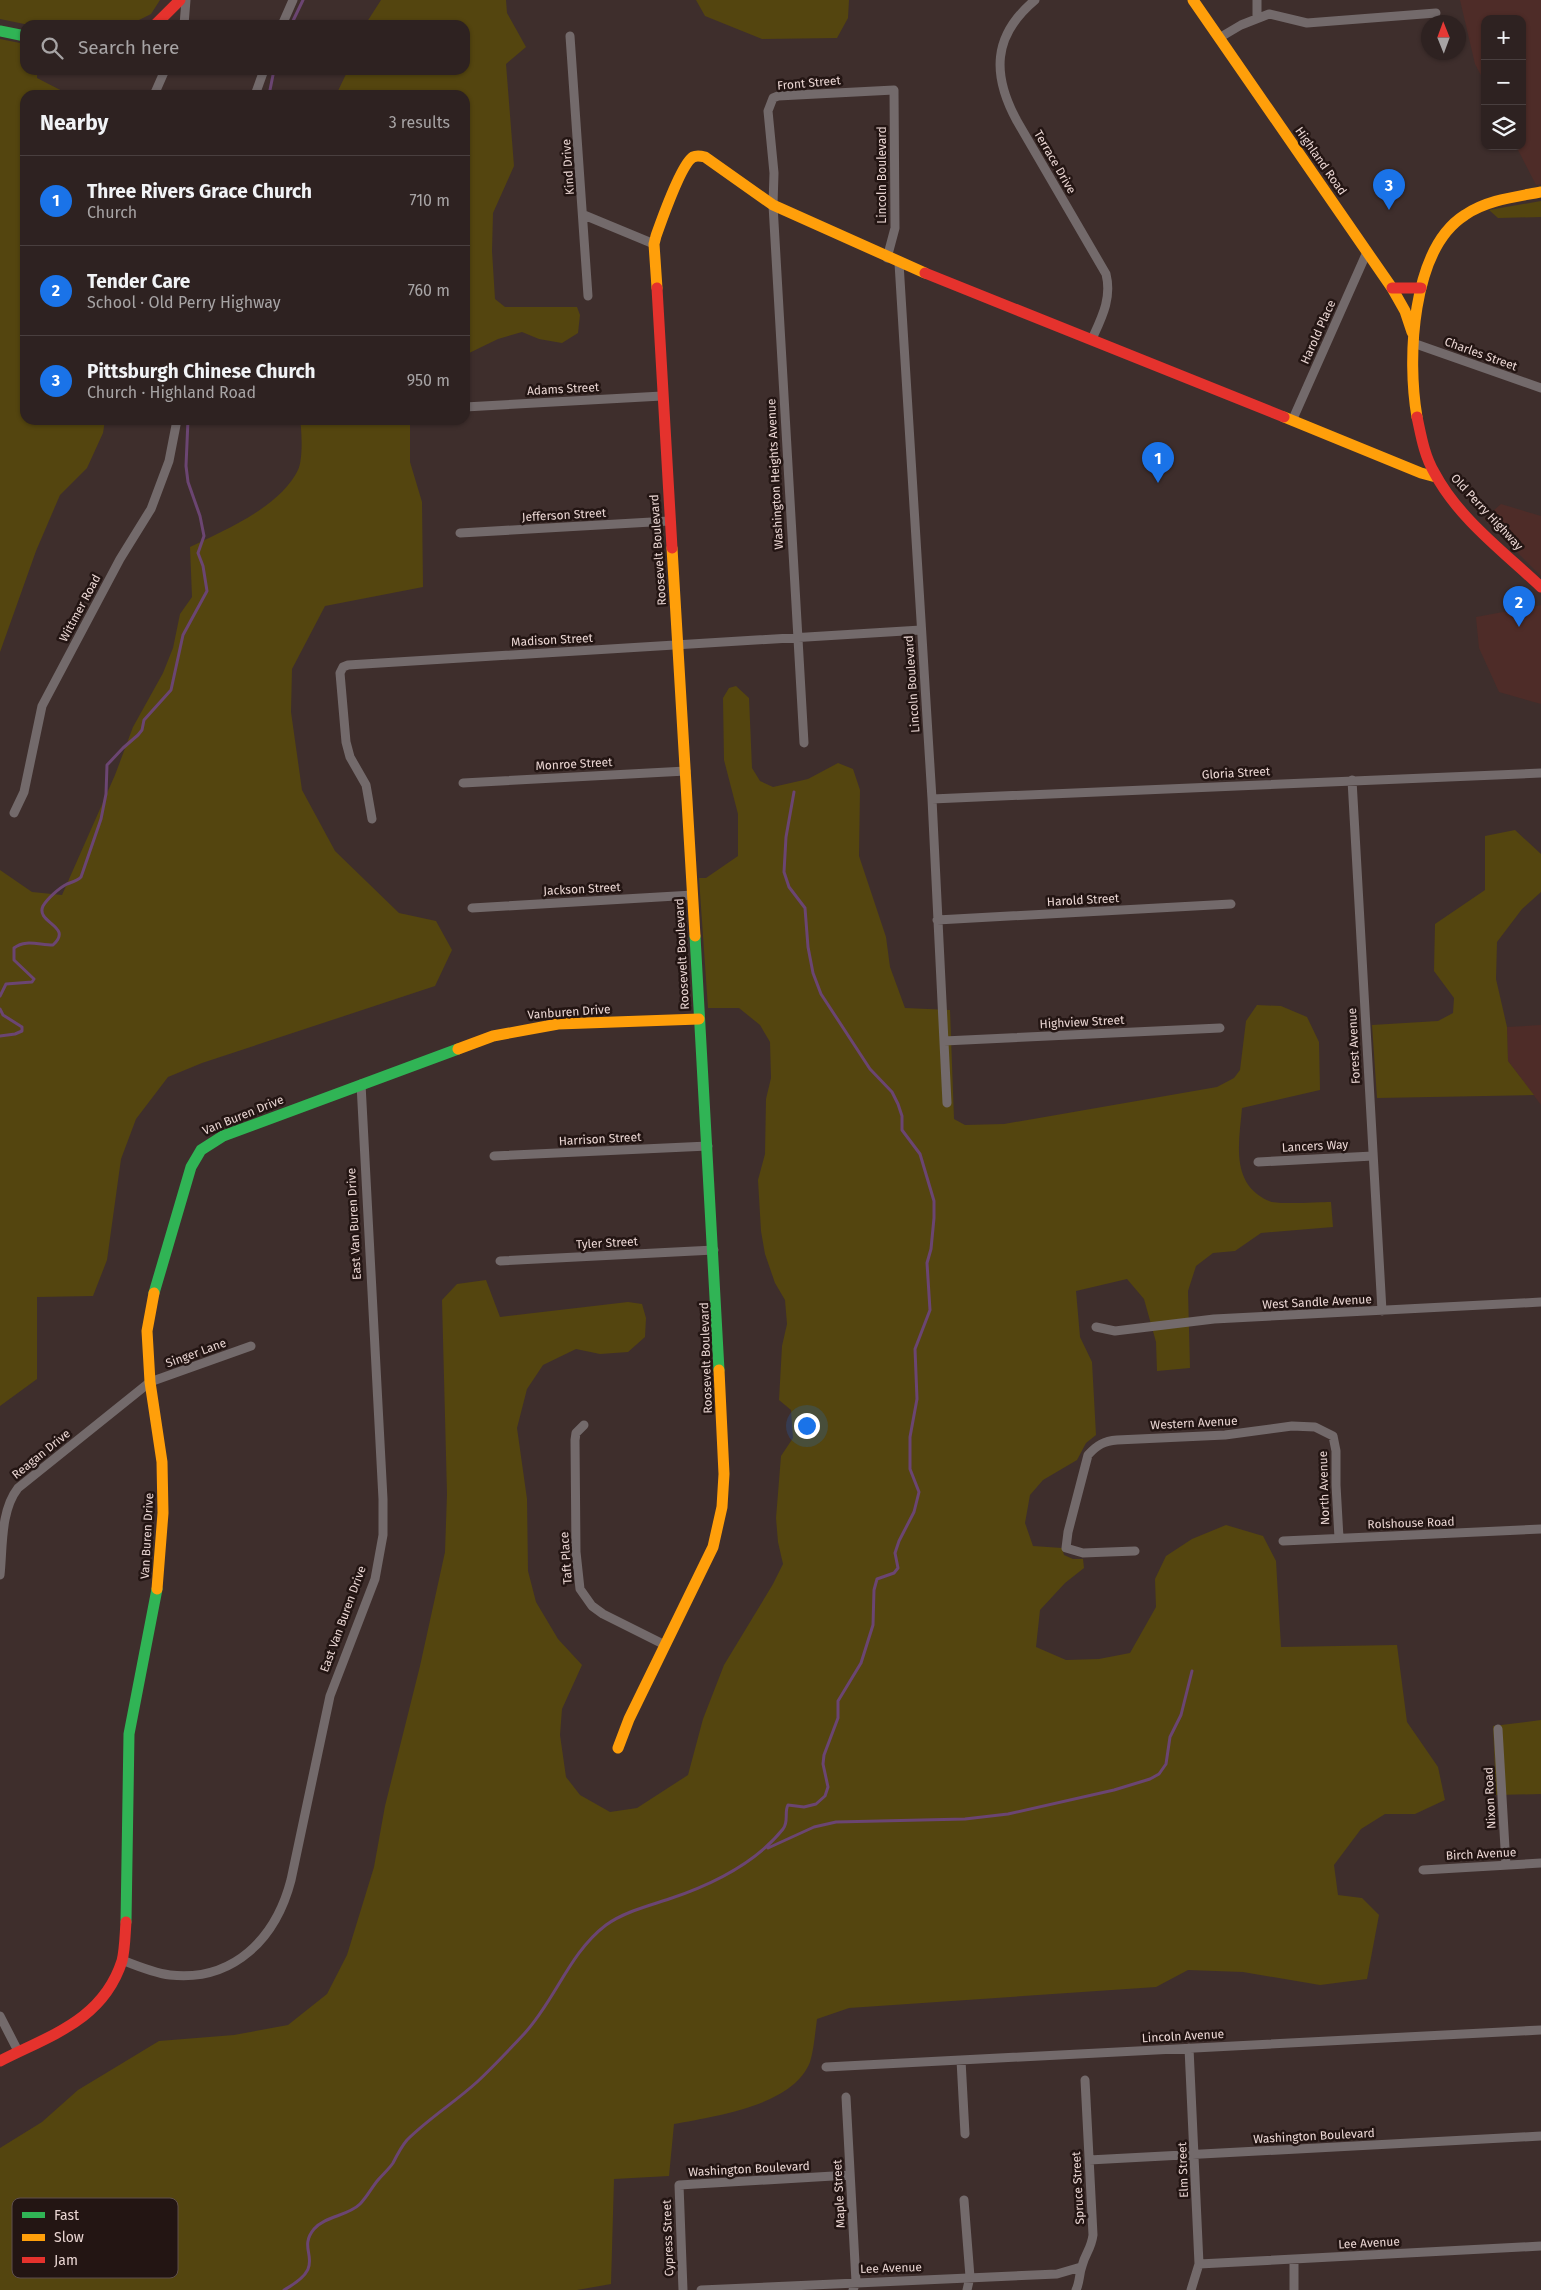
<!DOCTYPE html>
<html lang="en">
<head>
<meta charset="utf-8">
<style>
	:root { --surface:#2e2221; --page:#362a2a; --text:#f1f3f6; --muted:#a7a4a5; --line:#493f3f; --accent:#1a73e8 }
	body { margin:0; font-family:"Fira Sans",sans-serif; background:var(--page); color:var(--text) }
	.controls { position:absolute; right:15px; top:15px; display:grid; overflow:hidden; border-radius:10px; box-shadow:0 1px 4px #0004 }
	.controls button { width:45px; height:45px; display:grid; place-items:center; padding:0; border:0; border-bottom:1px solid var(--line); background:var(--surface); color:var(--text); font:25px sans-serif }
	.compass { position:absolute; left:1421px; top:15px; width:45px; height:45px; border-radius:50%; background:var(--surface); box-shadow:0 1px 4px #0004; rotate:359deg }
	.you { position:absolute; left:806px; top:1425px; width:18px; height:18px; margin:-12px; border:4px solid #fff; border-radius:50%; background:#1a73e8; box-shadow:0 0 0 8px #1a73e833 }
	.badge { display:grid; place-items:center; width:32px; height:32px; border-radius:50%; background:var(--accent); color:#fff; font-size:16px; font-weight:700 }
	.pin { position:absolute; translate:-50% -41px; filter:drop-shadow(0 1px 2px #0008) }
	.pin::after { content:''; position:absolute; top:26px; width:18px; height:15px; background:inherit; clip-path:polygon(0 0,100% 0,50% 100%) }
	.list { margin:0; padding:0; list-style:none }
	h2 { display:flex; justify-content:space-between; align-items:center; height:65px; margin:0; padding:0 20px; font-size:21px }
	h2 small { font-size:16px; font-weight:400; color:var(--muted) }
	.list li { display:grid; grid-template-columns:32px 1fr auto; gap:15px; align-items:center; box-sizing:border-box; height:90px; padding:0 20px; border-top:1px solid var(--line) }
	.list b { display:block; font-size:19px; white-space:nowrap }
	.list p { margin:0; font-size:16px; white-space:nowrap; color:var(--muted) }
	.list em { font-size:16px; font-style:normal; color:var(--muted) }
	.icon { flex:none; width:28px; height:28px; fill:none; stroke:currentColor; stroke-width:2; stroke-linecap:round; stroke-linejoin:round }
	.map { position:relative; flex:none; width:1541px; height:2290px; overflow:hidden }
	.search { position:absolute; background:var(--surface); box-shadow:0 1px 4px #0004; left:20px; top:20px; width:450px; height:55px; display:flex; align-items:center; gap:12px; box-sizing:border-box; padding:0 18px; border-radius:15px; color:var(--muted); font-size:19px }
	.panel { position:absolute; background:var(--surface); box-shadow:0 1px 4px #0004; left:20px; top:90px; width:450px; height:335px; border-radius:15px }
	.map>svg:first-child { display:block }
	.built { fill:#4e2c28 }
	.green { fill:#54450f }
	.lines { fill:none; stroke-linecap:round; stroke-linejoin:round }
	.stream { stroke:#6b4572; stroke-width:3 }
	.street { stroke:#736a6b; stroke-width:9 }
	.fast { stroke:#30b455; stroke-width:11 }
	.slow { stroke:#ff9f0a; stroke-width:11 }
	.jam { stroke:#e5322d; stroke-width:11 }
	.labels { text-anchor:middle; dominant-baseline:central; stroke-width:5; stroke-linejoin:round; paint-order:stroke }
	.street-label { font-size:12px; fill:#ead6d3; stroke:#231513 }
	.key { fill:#231513; stroke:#5f4f4d; stroke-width:1 }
	.key-label { font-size:14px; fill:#ead6d3 }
</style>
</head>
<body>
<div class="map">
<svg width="1541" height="2290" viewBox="0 0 1541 2290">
	<rect width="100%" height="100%" fill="#3e2e2c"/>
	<path class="built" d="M1460,0H1541V184L1536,185L1516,146H1522V19H1485V83L1475,64Z
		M1501,504L1541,516V576L1484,519Z
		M1541,605V704L1499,692L1479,648L1476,617Z
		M1541,1025V1105L1508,1061L1507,1027Z"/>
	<path class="green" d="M0,0H160L151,14L129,25H29L0,19Z
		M381,0H506L507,13L526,47L506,64L514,166L493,213L492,251L495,299L505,307H577L580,315L578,333L562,343L539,339L522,332L498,339L465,355V95H336L348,70H465V25H365Z
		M696,0H849L848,18L837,38L762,39L705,16Z
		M0,39L25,44V70H37V78L70,95H25V420H105L103,433L87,468L60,495L36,551L0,652Z
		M1541,201V217L1498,218L1489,210Z
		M300,420H410V462L422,502L423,587L325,606L292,669L291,712L302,790L335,851L399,913L436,921L452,950L435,986L202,1063L168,1077L136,1119L121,1159L107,1260L93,1296L37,1297V1379L0,1406V870L32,892L62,895L115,775L133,727L163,673L173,648L180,614L192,597L190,547C225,530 280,507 298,470C303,460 302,431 300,420Z
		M736,686L749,698L752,768L760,781L773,787L808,779L838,763L853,769L860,790L859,856L886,937L890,967L905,1008L950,1010L954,1119L965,1125L1004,1124L1217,1087L1234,1078L1240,1070L1246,1021L1257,1005L1281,1006L1307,1017L1319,1042L1320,1090L1242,1108C1239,1143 1230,1184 1269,1201C1278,1205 1319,1202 1331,1202L1333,1227L1261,1233L1235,1251L1213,1253L1196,1266L1188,1291L1190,1368L1157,1371L1156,1342L1144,1299L1127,1279L1076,1291L1080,1337L1092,1362L1096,1435L1086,1443L1077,1460L1043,1480L1030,1495L1025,1523L1033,1546L1062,1548L1064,1555L1073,1559H1083L1084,1568L1065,1583L1040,1610L1036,1647L1066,1660L1099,1659L1130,1653L1156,1607L1155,1579L1166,1556L1192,1539L1226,1525L1263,1536L1276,1561L1281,1647L1397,1645L1407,1722L1438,1767L1445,1800L1415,1814H1385L1361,1829L1334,1865L1338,1895L1362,1898L1379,1915L1367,1979L1320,1985L1243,1972L1188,1970L1156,1987L849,2008L817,2019C815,2033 814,2049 810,2062C793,2106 715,2116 674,2124L669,2176L614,2179L611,2284L577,2290H0V2148L42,2122L78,2090L159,2041L234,2035L288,2025L327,1994L347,1955L374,1867L385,1806L420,1666L445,1552L447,1494L442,1300L457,1284L486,1280L500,1317L628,1302L642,1304L646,1318L645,1337L628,1352L600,1354L576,1349L543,1365L527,1389L517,1428L527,1499L528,1571L536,1602L558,1639L582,1665L562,1709L560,1735L566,1777L580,1795L610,1812L637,1808L688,1775L703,1719L724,1665L773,1584L783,1564L778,1542L776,1518L781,1456L793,1438L791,1410L779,1400L782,1346L787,1324L785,1300L775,1283L765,1254L761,1231L758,1180L765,1154L766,1099L771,1078L770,1042L760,1025L739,1008H708L699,878H706L738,856V814L724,760L723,698L729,688Z
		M1515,830L1541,854V892L1522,909L1497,942L1496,979L1507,1027L1508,1061L1534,1095L1377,1098L1372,1025L1438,1021L1453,1013L1454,998L1434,971L1435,924L1485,890V836Z
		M1541,1720V1794L1496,1795L1493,1726Z"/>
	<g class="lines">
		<path class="stream" d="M291,25L303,0
			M269,95L274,70
			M0,996L6,984L32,982L34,979L14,960V948C25,939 39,945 53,945C74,926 35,923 43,906C47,899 59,888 67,884C72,882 77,881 81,877L101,819L106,794L107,765L123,748L138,735L142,730L144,720L171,690L183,635L207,591L203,566L198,553L204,536L200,516L188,482L186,466L188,420
			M0,1009L3,1015L22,1027V1031L15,1034L0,1036
			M768,1848L814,1827L836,1822L965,1819L1008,1814L1114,1790L1150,1779L1159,1774L1166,1764L1170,1737L1181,1715L1192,1671
			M284,2290C332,2263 294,2253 314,2229C325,2216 348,2216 360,2204C367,2197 372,2187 378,2180C383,2174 389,2169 393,2163C397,2155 401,2147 407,2140C428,2119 455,2102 477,2082C493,2067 509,2050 524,2034C555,2001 569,1953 606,1925C624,1912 648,1906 669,1899C711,1885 755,1864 783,1829C789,1822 784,1812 788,1805L804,1807L816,1804L825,1796L828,1787L823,1764L824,1755L838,1718V1701L861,1663L873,1625L874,1590L877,1579L894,1573L898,1568L895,1553L899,1541L914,1512L919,1492L910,1469V1437L917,1399L915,1349L930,1310L927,1263L931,1249L934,1218V1201L920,1154L902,1130V1116L898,1104L892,1092L870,1069L821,994L813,973L808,947L805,908L789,887L784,872L786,837L794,792"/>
		<path class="street" d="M1035,0C992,36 992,75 1017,121L1106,274C1112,298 1102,317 1092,339
			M1257,0V18
			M184,25L186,0
			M282,25L293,0
			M570,36L588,296
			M1219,38L1241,25L1269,14L1307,23L1436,13
			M154,95L165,70
			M255,95L264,70
			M584,215L654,244
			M899,263L932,799L947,1103
			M1413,343L1541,388
			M465,407L662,396
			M1292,421L1367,252
			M460,533L669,521
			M804,743L773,205L774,173L768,111L773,98L778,96L894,90L895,228L887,258
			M1352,780L1382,1311
			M463,783L686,771
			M932,799L1541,773
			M14,813L24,792L42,706L120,559L151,509L169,461L177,420
			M372,819L366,785L350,757L346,742L340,673L343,667L348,665L921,630
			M472,908L693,895
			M937,920L1231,904
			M944,1041L1220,1028
			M494,1156L708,1146
			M1258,1162L1373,1156
			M500,1261L714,1250
			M1096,1327L1115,1331L1214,1319L1541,1302
			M584,1425L576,1433L575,1440L576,1552L580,1589L592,1606L603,1614L665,1645
			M1283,1541L1541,1529
			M1135,1551L1083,1553L1066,1548L1068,1532L1088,1455C1097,1445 1104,1441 1117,1440L1225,1435L1292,1426L1315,1427L1333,1436L1336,1451V1485L1339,1538
			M0,1575C3,1548 0,1511 18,1488L150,1382L251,1346
			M1498,1729L1506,1865
			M1423,1870L1541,1863
			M122,1960C137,1966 154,1973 170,1975C234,1982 276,1938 291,1880L330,1696L375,1579L383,1535V1499L361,1084
			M0,2016L18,2051
			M1189,2048L1199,2264L1191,2290
			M961,2060L965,2134
			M826,2067L1541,2030
			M846,2097L856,2282L853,2290
			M1089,2160L1541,2136
			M964,2200L970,2277L967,2290
			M1294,2260V2290
			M1199,2264L1541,2246
			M683,2290L679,2185L850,2175
			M701,2290L1057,2274L1081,2267
			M1076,2290C1080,2282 1079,2274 1082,2266C1085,2253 1091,2250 1093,2235L1085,2080"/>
		<path class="fast" d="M0,31L25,36
			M695,936L719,1370
			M154,1293L191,1167L201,1150L223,1136L458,1049
			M126,1922L129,1734L157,1589"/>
		<path class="slow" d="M1193,0L1392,288L1405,311L1412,332
			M657,288L654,244L656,236C661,222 681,164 693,157C697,155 701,156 705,157L773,205L925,273
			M1284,417L1421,473L1436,477
			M1417,417C1407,360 1411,249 1465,215C1487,200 1515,197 1541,192
			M672,548L695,936
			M458,1049L493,1036L558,1024L699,1019
			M154,1293L147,1331L150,1382L162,1462L163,1513L157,1589
			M618,1748L629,1719L713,1547L722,1507L724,1474L719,1370"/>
		<path class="jam" d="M155,25L180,0
			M925,273L1284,417
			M657,288L672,548
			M1392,288H1421
			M1417,417C1421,435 1424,455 1434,472C1458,518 1504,552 1541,587
			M0,2061C51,2035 103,2020 122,1961C125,1949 125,1934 126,1922"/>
	</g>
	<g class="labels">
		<g class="street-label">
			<text transform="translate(809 83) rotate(-5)">Front Street</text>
			<text transform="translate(1321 161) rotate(55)">Highland Road</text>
			<text transform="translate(1055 162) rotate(60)">Terrace Drive</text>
			<text transform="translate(568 167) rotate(-94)">Kind Drive</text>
			<text transform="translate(882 175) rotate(-90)">Lincoln Boulevard</text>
			<text transform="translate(1318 332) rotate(-66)">Harold Place</text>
			<text transform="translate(1481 354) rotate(20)">Charles Street</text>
			<text transform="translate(563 389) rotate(-3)">Adams Street</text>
			<text transform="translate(775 474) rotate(-93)">Washington Heights Avenue</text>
			<text transform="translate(1487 512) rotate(47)">Old Perry Highway</text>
			<text transform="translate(564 515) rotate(-3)">Jefferson Street</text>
			<text transform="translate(658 550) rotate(-94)">Roosevelt Boulevard</text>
			<text transform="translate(80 608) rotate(-62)">Wittmer Road</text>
			<text transform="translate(552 640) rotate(-3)">Madison Street</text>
			<text transform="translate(912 684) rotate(-94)">Lincoln Boulevard</text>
			<text transform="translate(574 764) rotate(-3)">Monroe Street</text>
			<text transform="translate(1236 773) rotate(-3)">Gloria Street</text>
			<text transform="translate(582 889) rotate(-3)">Jackson Street</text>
			<text transform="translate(1083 900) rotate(-3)">Harold Street</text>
			<text transform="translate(682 954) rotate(-93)">Roosevelt Boulevard</text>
			<text transform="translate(569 1012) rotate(-4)">Vanburen Drive</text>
			<text transform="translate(1082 1022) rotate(-3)">Highview Street</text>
			<text transform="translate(1354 1046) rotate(-93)">Forest Avenue</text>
			<text transform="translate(243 1115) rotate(-22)">Van Buren Drive</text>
			<text transform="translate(600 1139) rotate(-3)">Harrison Street</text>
			<text transform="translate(1315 1146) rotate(-3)">Lancers Way</text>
			<text transform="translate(354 1224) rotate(-93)">East Van Buren Drive</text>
			<text transform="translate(607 1243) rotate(-3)">Tyler Street</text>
			<text transform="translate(1317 1302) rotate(-3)">West Sandle Avenue</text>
			<text transform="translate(196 1353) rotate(-20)">Singer Lane</text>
			<text transform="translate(706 1358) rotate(-92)">Roosevelt Boulevard</text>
			<text transform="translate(1194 1423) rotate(-3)">Western Avenue</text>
			<text transform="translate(41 1454) rotate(-39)">Reagan Drive</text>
			<text transform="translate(1324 1488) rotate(-92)">North Avenue</text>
			<text transform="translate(1411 1523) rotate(-2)">Rolshouse Road</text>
			<text transform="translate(147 1536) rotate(-87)">Van Buren Drive</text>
			<text transform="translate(566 1558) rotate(-94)">Taft Place</text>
			<text transform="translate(343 1619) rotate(-70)">East Van Buren Drive</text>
			<text transform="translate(1490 1798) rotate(-93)">Nixon Road</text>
			<text transform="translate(1481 1854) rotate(-3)">Birch Avenue</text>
			<text transform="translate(1183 2036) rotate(-3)">Lincoln Avenue</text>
			<text transform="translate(1314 2136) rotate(-3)">Washington Boulevard</text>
			<text transform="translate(749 2169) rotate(-3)">Washington Boulevard</text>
			<text transform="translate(1183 2170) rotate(-92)">Elm Street</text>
			<text transform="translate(1078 2188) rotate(-93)">Spruce Street</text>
			<text transform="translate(839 2194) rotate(-93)">Maple Street</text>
			<text transform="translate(668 2238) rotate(-92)">Cypress Street</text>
			<text transform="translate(1369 2243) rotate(-3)">Lee Avenue</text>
			<text transform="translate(891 2268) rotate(-2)">Lee Avenue</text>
		</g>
	</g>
	<rect x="12" y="2198" width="166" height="80" rx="8" class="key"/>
	<rect x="22" y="2212" width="23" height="6" fill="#30b455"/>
	<rect x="22" y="2234" width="23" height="7" fill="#ff9f0a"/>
	<rect x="22" y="2257" width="23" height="6" fill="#e5322d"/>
	<g class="key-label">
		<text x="54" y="2220">Fast</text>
		<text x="54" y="2242">Slow</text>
		<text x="54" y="2265">Jam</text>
	</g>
</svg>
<div class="controls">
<button>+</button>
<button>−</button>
<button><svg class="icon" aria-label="layers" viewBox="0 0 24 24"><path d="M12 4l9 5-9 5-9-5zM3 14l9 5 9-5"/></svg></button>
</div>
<svg class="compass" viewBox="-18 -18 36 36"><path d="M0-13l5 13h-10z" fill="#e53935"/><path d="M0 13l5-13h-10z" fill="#a7a4a5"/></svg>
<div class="you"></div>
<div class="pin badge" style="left:1158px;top:483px">1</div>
<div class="pin badge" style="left:1519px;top:627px">2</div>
<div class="pin badge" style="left:1389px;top:210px">3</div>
<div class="search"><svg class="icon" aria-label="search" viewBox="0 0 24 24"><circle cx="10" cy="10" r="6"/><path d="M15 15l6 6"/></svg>Search here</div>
<section class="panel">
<h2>Nearby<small>3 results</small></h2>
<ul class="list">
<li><span class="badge">1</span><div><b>Three Rivers Grace Church</b><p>Church</p></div><em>710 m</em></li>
<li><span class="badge">2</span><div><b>Tender Care</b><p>School · Old Perry Highway</p></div><em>760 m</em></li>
<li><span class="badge">3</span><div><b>Pittsburgh Chinese Church</b><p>Church · Highland Road</p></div><em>950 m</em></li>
</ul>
</section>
</div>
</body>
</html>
